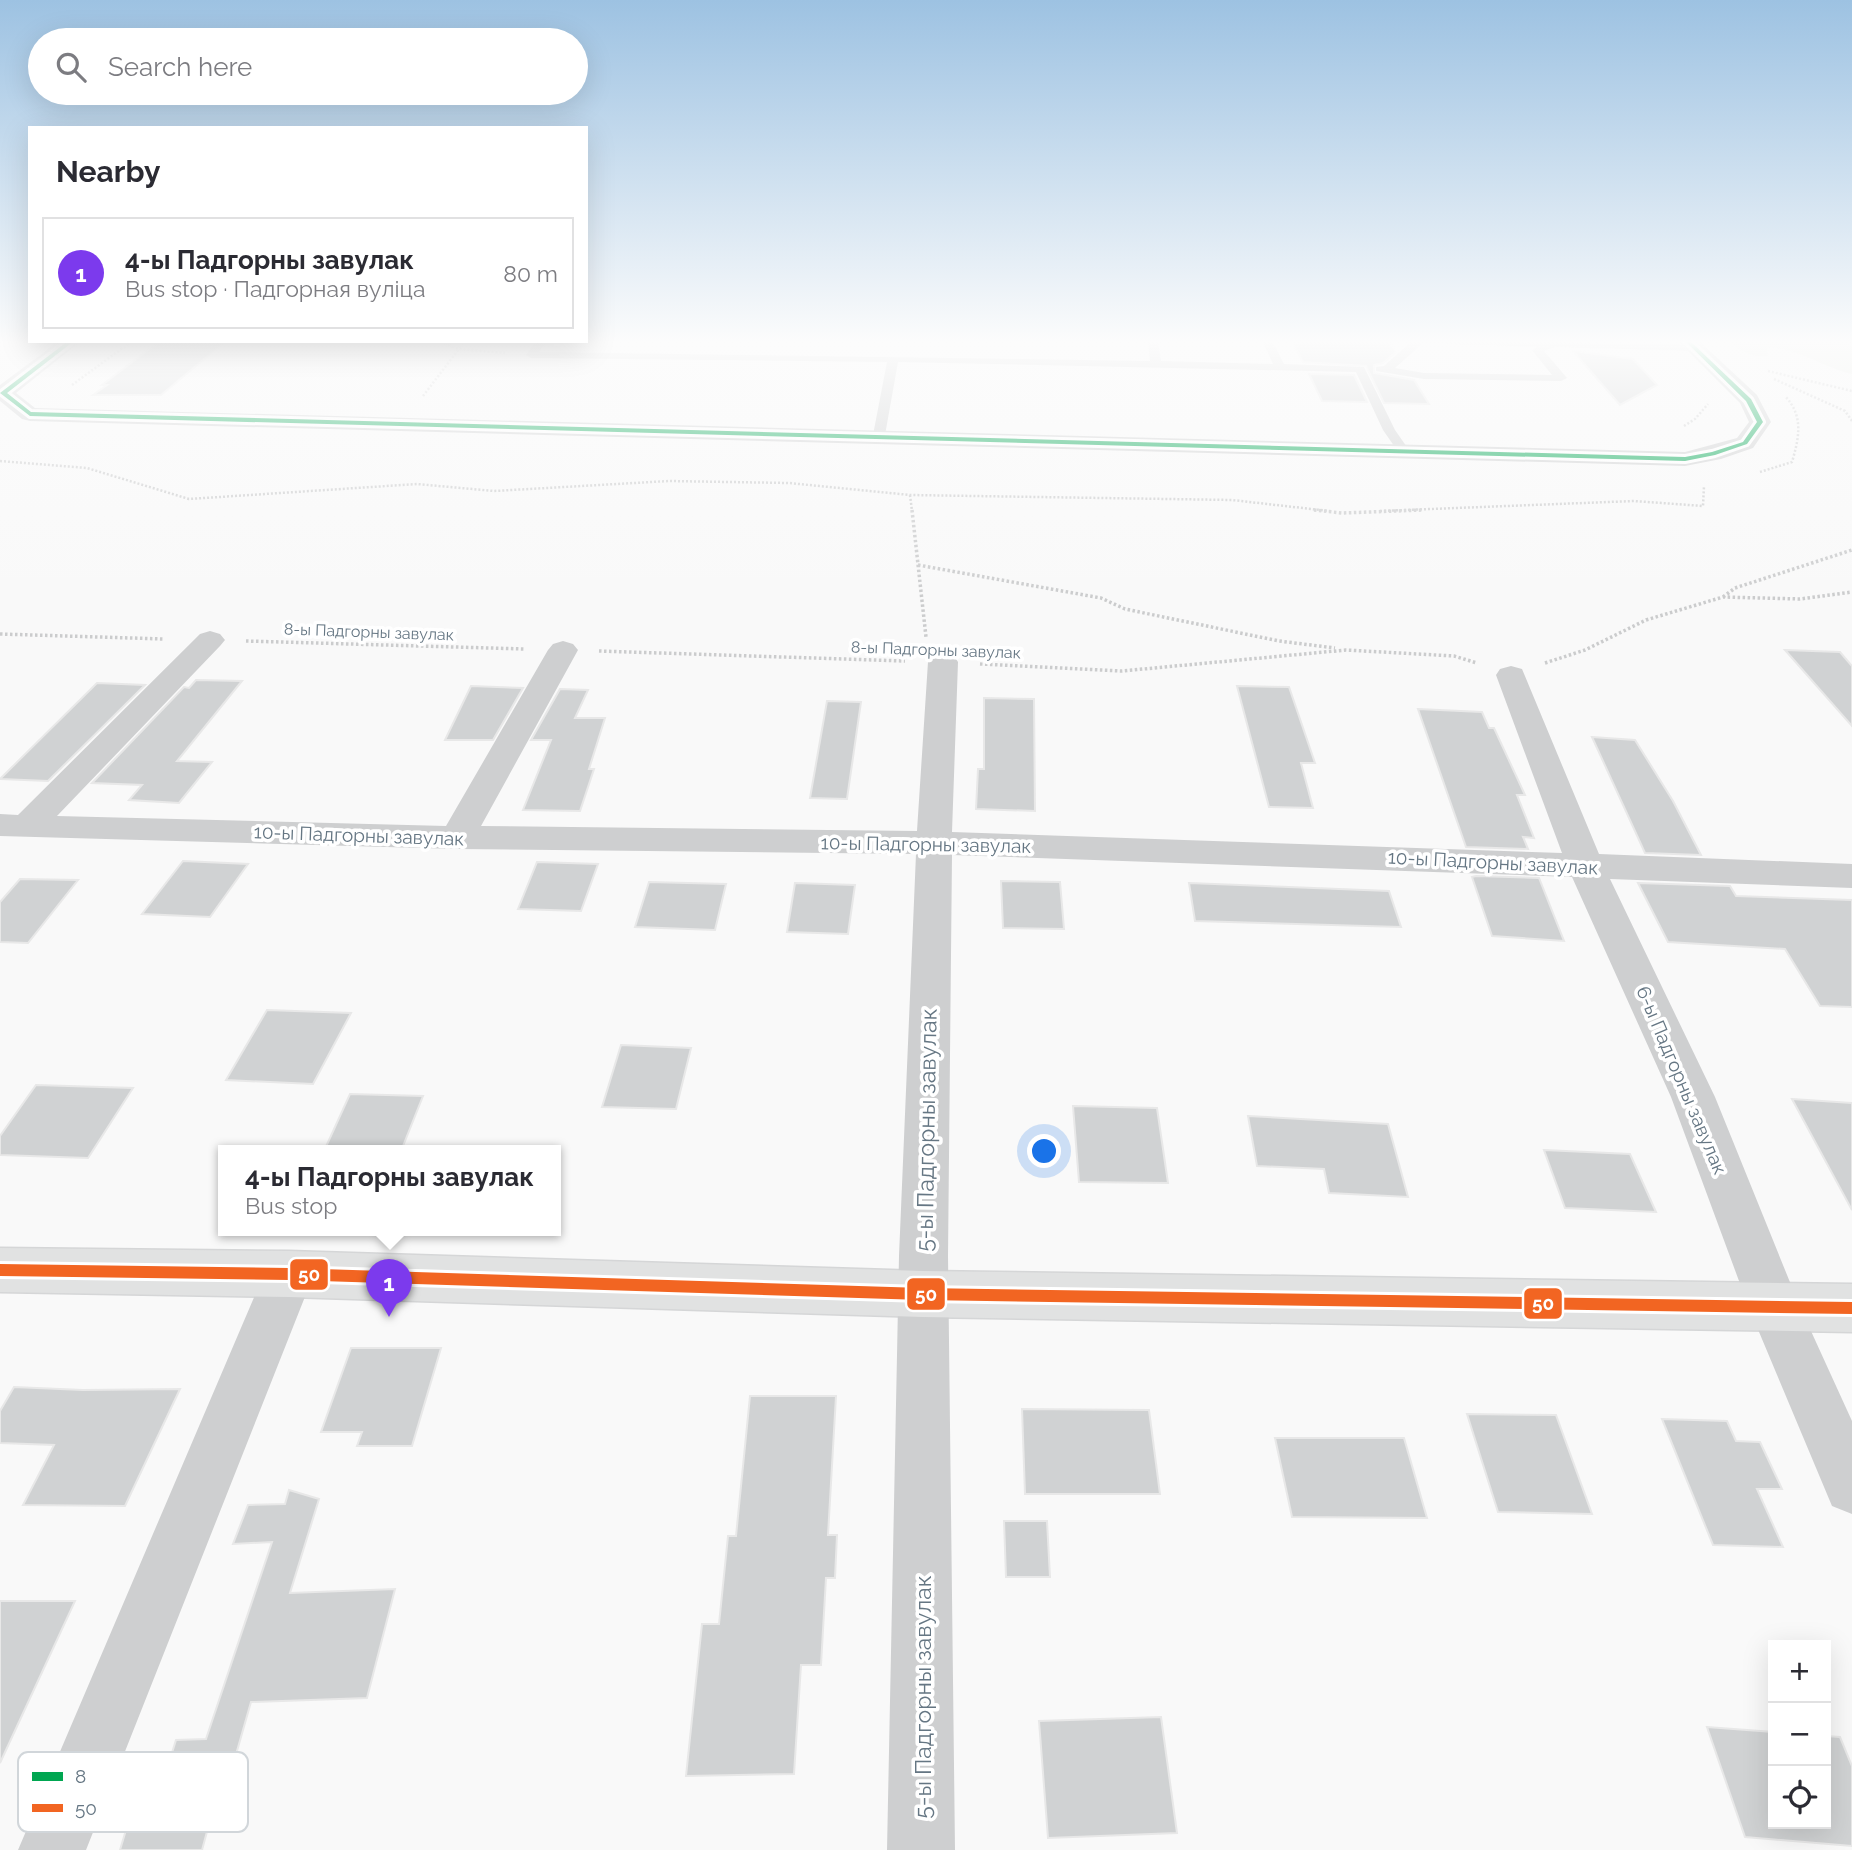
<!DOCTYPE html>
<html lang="en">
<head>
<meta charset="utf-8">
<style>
	:root { --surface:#fff; --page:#f7f7f7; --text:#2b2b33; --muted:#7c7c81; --line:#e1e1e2; --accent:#7c3aed }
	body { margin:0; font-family:Raleway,sans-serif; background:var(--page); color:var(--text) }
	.controls { position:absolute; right:21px; bottom:21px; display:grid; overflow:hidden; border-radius:0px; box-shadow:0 7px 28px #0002 }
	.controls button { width:63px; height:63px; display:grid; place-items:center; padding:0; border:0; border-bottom:2px solid var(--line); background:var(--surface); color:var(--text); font:35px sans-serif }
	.you { position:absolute; left:1045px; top:1152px; width:24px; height:24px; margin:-18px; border:5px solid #fff; border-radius:50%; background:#1a73e8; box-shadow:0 0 0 10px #1a73e833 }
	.badge { display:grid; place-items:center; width:46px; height:46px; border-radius:50%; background:var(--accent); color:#fff; font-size:23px; font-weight:700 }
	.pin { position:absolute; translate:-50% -58px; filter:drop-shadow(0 2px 4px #0008) }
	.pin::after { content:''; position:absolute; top:37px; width:24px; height:21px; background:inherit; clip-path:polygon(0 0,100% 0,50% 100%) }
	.popup { position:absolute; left:218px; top:1145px; width:343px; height:91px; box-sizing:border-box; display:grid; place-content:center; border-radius:0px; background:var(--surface); filter:drop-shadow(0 2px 5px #0005); font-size:23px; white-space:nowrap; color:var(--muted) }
	.popup b { font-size:26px; color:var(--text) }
	.popup::after { content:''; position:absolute; left:50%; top:100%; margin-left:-14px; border:14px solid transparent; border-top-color:var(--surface) }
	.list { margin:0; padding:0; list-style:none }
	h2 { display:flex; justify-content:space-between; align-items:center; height:91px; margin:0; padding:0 28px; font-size:30px }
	h2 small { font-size:23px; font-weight:400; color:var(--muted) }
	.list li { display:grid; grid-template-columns:46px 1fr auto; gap:21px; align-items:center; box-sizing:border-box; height:112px; margin:0 14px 14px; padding:0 14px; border:2px solid var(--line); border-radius:0px }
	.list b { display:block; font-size:26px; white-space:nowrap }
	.list p { margin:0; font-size:23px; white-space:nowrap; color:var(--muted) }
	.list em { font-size:23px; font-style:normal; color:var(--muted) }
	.icon { flex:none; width:38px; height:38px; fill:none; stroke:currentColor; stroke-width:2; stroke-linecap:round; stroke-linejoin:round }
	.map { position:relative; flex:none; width:1852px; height:1850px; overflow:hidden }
	.search { position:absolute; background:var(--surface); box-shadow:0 7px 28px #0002; left:28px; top:28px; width:560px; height:77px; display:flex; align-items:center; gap:18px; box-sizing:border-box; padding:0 24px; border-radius:38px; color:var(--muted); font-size:26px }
	.panel { position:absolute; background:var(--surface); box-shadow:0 7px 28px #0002; left:28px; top:126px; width:560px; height:217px; border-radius:0px }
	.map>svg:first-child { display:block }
	.green { fill:#e8ebe6 }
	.building { fill:#d0d2d3; stroke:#e8e8e8; stroke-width:2 }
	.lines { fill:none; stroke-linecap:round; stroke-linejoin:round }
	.secondary-casing { stroke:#d5d6d7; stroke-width:3 }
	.path-far1 { stroke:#cbcccd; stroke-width:2.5; stroke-dasharray:2 2; stroke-linecap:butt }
	.path { stroke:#cbcccd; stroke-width:3.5; stroke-dasharray:2.5 2.5; stroke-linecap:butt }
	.lane { fill:#cecfd0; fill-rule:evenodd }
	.street { fill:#cecfd0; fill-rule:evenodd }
	.secondary { fill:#e1e2e2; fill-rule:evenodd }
	.bus-1-casing { stroke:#fff; stroke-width:6 }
	.bus-2-casing { stroke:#fff; stroke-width:6 }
	.bus-1 { fill:#00a651; fill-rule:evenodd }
	.bus-2 { fill:#f26522; fill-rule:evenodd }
	.labels { text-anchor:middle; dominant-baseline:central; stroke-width:7; stroke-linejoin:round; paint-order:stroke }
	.far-street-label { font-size:16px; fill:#657683; stroke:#fff }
	.street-label { font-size:19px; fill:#657683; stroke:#fff }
	.near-street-label { font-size:23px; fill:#657683; stroke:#fff }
	.key { fill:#fff; stroke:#d1d6da; stroke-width:2 }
	.key-label { font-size:19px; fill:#657683 }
	.line-badge { stroke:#fff; stroke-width:2.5 }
	.badge-label { font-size:19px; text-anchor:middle; font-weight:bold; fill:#fff }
</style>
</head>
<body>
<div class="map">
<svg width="1852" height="1850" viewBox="0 0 1852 1850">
	<rect width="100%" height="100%" fill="#f9f9f9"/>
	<path class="green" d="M1729,340H1845L1852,346V374C1825,368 1792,345 1767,348L1768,356C1752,358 1740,351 1729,340Z"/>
	<path class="building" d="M1298,340H1388L1396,352L1383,363L1374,365V373L1414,380L1429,404L1384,403L1366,366L1303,362L1293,343H1299Z
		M160,341H226L161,395H93L107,385H102Z
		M1573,351L1633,359L1657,385L1620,405Z
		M1309,374L1354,375L1367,402L1322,401Z
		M1785,650L1840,652L1852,666V726Z
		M196,680L242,681L177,761L212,762L179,803L129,800L142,785L92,783L184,687L189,688Z
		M97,683L145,685L48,781L0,779Z
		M471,686L523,688L493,740H445Z
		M1237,686L1289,687L1315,763H1301L1313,808L1269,807Z
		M560,689L588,690L575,718H605L589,769H594L580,811L523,810L551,740H531Z
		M984,698L1034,699L1035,811L976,809L978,769H984Z
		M827,701L861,702L847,799L810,798Z
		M1418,709L1482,712L1489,728H1494L1525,795H1517L1534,838L1523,837L1528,849L1466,847Z
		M1592,737L1635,740L1673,801L1701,855L1645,853Z
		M183,861L248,864L210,917L142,914Z
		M537,862L598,864L581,911L518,909Z
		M1476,876L1539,878L1564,941L1492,936L1472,877Z
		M20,879L78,880L28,943L0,942V902Z
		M1001,881L1060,882L1064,929L1003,928Z
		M649,882L726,884L715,930L635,927Z
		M795,883L855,885L848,934L787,932Z
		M1189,883L1389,891L1401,927L1195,921Z
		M1638,883L1730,886L1736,896L1852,900V1007L1820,1006L1785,949L1668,942Z
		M267,1010L351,1013L313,1084L226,1080Z
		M621,1045L691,1048L676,1109L602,1107Z
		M36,1085L133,1088L88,1158L0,1155V1136Z
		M350,1094L423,1096L401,1151H324Z
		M1792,1099L1852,1103V1210Z
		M1073,1106L1157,1108L1168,1183L1079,1182Z
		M1248,1116L1388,1124L1408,1197L1329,1193L1324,1169L1257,1166Z
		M1544,1150L1630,1154L1656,1212L1565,1208Z
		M351,1348H441L412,1446H357L362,1432H321Z
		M14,1387L83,1390L180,1389L125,1506L23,1505L54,1445L0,1443V1411Z
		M750,1396H836L828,1535H837L835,1578H826L821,1665H801L794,1774L686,1776L702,1624H719L728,1536H736Z
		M1022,1409L1149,1410L1160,1494H1025Z
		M1467,1414L1556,1415L1592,1514L1498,1512Z
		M1662,1419L1727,1421L1736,1441L1760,1442L1782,1489H1757L1783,1547L1713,1545Z
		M1275,1438H1404L1427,1518L1292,1517Z
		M289,1490L319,1499L290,1593L395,1589L367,1698L251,1702L231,1772L223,1773L202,1850H120L137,1793L160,1791L176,1740L206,1739L272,1542L233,1544L248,1505L285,1504Z
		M1004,1521H1047L1050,1577H1006Z
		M0,1601H75L0,1763Z
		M1161,1717L1177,1833L1048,1838L1039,1721Z
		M1707,1727L1773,1732V1824H1826V1736L1840,1737L1852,1766V1846L1745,1837Z"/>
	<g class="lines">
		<g class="secondary-casing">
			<path id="secondary" d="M0,1248L289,1251L923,1271L1852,1284V1332L923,1317L289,1297L0,1292Z"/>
		</g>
		<path class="path-far1" d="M437,341L459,349L505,353
			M1768,371L1852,391
			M1774,379L1845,411L1852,421
			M72,385L132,341
			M423,396L465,341
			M1684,426L1695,419L1708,404
			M0,461L87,468L189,499L417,484L494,491L669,481L789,483L910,495L1232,500L1329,511
			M1760,472L1792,462C1799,438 1804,416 1785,396
			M910,495L912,511
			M1380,511L1634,501L1703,506L1704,486"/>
		<path class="path" d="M912,510L926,637
			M1314,510L1342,513L1423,510
			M918,565L1101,598L1125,609L1279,641L1335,648
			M1723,597L1735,588L1852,550
			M0,634L164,639
			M246,641L524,649
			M599,651L905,661
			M1545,663L1585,650L1646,620L1723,597L1800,599L1852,592
			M980,664L1122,671L1346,650L1454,656L1477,663"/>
		<path class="lane" d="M1148,340H1158L1161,361L1273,364L1262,340H1272L1284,364L1364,367L1395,430L1409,450L1407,453H1399L1383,430L1356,372L898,362L885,435L879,439L873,435L887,362L531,358L526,355L536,341H547L539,352L1150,361Z
			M1413,340L1694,345L1699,348L1694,351L1555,347L1544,351L1567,378L1561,381L1424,379L1376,371V367L1384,366ZM1423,343L1537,347L1532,350L1552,375L1424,373L1395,368Z"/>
		<path class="street" d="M1677,340H1698L1757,395L1771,422L1753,448L1721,459L1685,466L30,421L22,419L0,401V385L59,341H81L16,393L35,408L1685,452L1737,438L1749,422L1740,403Z
			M210,631L220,634L225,640L220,646L57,816L446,826L548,650L553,644L563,641L573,644L578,650L481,826L917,831L928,662L932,656L943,653L954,656L958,662L952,832L1562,853L1496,675L1500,669L1511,666L1522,669L1599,854L1852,864V888L1610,879L1715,1097L1800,1307L1852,1421V1514L1832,1506L1749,1308L1671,1097L1572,877L952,855L948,1256L955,1850H887L899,1256L916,854L457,849L0,836V814L18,815L200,634Z
			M289,1251L307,1258L314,1274L86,1850H18L264,1274L271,1258Z"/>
		<use href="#secondary" class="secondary"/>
		<g class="bus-1-casing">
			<path id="bus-1" d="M1684,340H1689L1751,399L1763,422L1747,444L1715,455L1685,461L30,416L0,393L68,341H74L7,393L31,412L1685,457L1712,452L1743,442L1757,422L1746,401Z"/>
		</g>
		<g class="bus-2-casing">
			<path id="bus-2" d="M0,1264L289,1268L923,1288L1852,1302V1314L923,1300L289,1280L0,1276Z"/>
		</g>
		<use href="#bus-1" class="bus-1"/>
		<use href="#bus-2" class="bus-2"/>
	</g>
	<linearGradient id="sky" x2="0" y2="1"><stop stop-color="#9dc2e2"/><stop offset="0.57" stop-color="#fcfcfc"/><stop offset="1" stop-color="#fcfcfc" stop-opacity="0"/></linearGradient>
	<rect width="1852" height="599" fill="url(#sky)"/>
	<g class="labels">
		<g class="far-street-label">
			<text transform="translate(369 632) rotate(2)">8-ы Падгорны завулак</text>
			<text transform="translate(936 650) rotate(2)">8-ы Падгорны завулак</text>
		</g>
		<g class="street-label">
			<text transform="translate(359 835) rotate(2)">10-ы Падгорны завулак</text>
			<text transform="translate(926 844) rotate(1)">10-ы Падгорны завулак</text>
			<text transform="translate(1493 862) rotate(3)">10-ы Падгорны завулак</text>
			<text transform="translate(1682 1080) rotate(67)">6-ы Падгорны завулак</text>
		</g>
		<g class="near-street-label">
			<text transform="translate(926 1130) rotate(-89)">5-ы Падгорны завулак</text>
			<text transform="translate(922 1697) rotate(-90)">5-ы Падгорны завулак</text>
		</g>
	</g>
	<rect x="18" y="1752" width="230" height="80" rx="10" class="key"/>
	<rect x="32" y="1772" width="31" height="9" fill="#00a651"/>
	<rect x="32" y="1804" width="31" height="8" fill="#f26522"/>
	<g class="key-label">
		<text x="75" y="1783">8</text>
		<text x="75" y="1815">50</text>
	</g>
	<g class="line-badge">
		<rect x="289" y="1258" width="40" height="33" rx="7" fill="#f26522"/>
		<rect x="906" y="1277" width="40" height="34" rx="7" fill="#f26522"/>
		<rect x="1523" y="1287" width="40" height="33" rx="7" fill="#f26522"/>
	</g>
	<g class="badge-label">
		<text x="309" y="1281">50</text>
		<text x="926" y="1301">50</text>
		<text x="1543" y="1310">50</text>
	</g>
</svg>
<div class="controls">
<button>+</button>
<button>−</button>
<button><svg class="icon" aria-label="locate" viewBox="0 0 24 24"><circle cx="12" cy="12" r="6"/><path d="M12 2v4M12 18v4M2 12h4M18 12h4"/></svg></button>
</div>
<div class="you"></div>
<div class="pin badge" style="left:389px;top:1317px">1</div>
<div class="popup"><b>4-ы Падгорны завулак</b>Bus stop</div>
<div class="search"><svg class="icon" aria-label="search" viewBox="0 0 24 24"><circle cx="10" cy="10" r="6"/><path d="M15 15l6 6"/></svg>Search here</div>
<section class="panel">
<h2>Nearby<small></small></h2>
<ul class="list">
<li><span class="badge">1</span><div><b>4-ы Падгорны завулак</b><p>Bus stop · Падгорная вуліца</p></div><em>80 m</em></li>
</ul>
</section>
</div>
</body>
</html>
